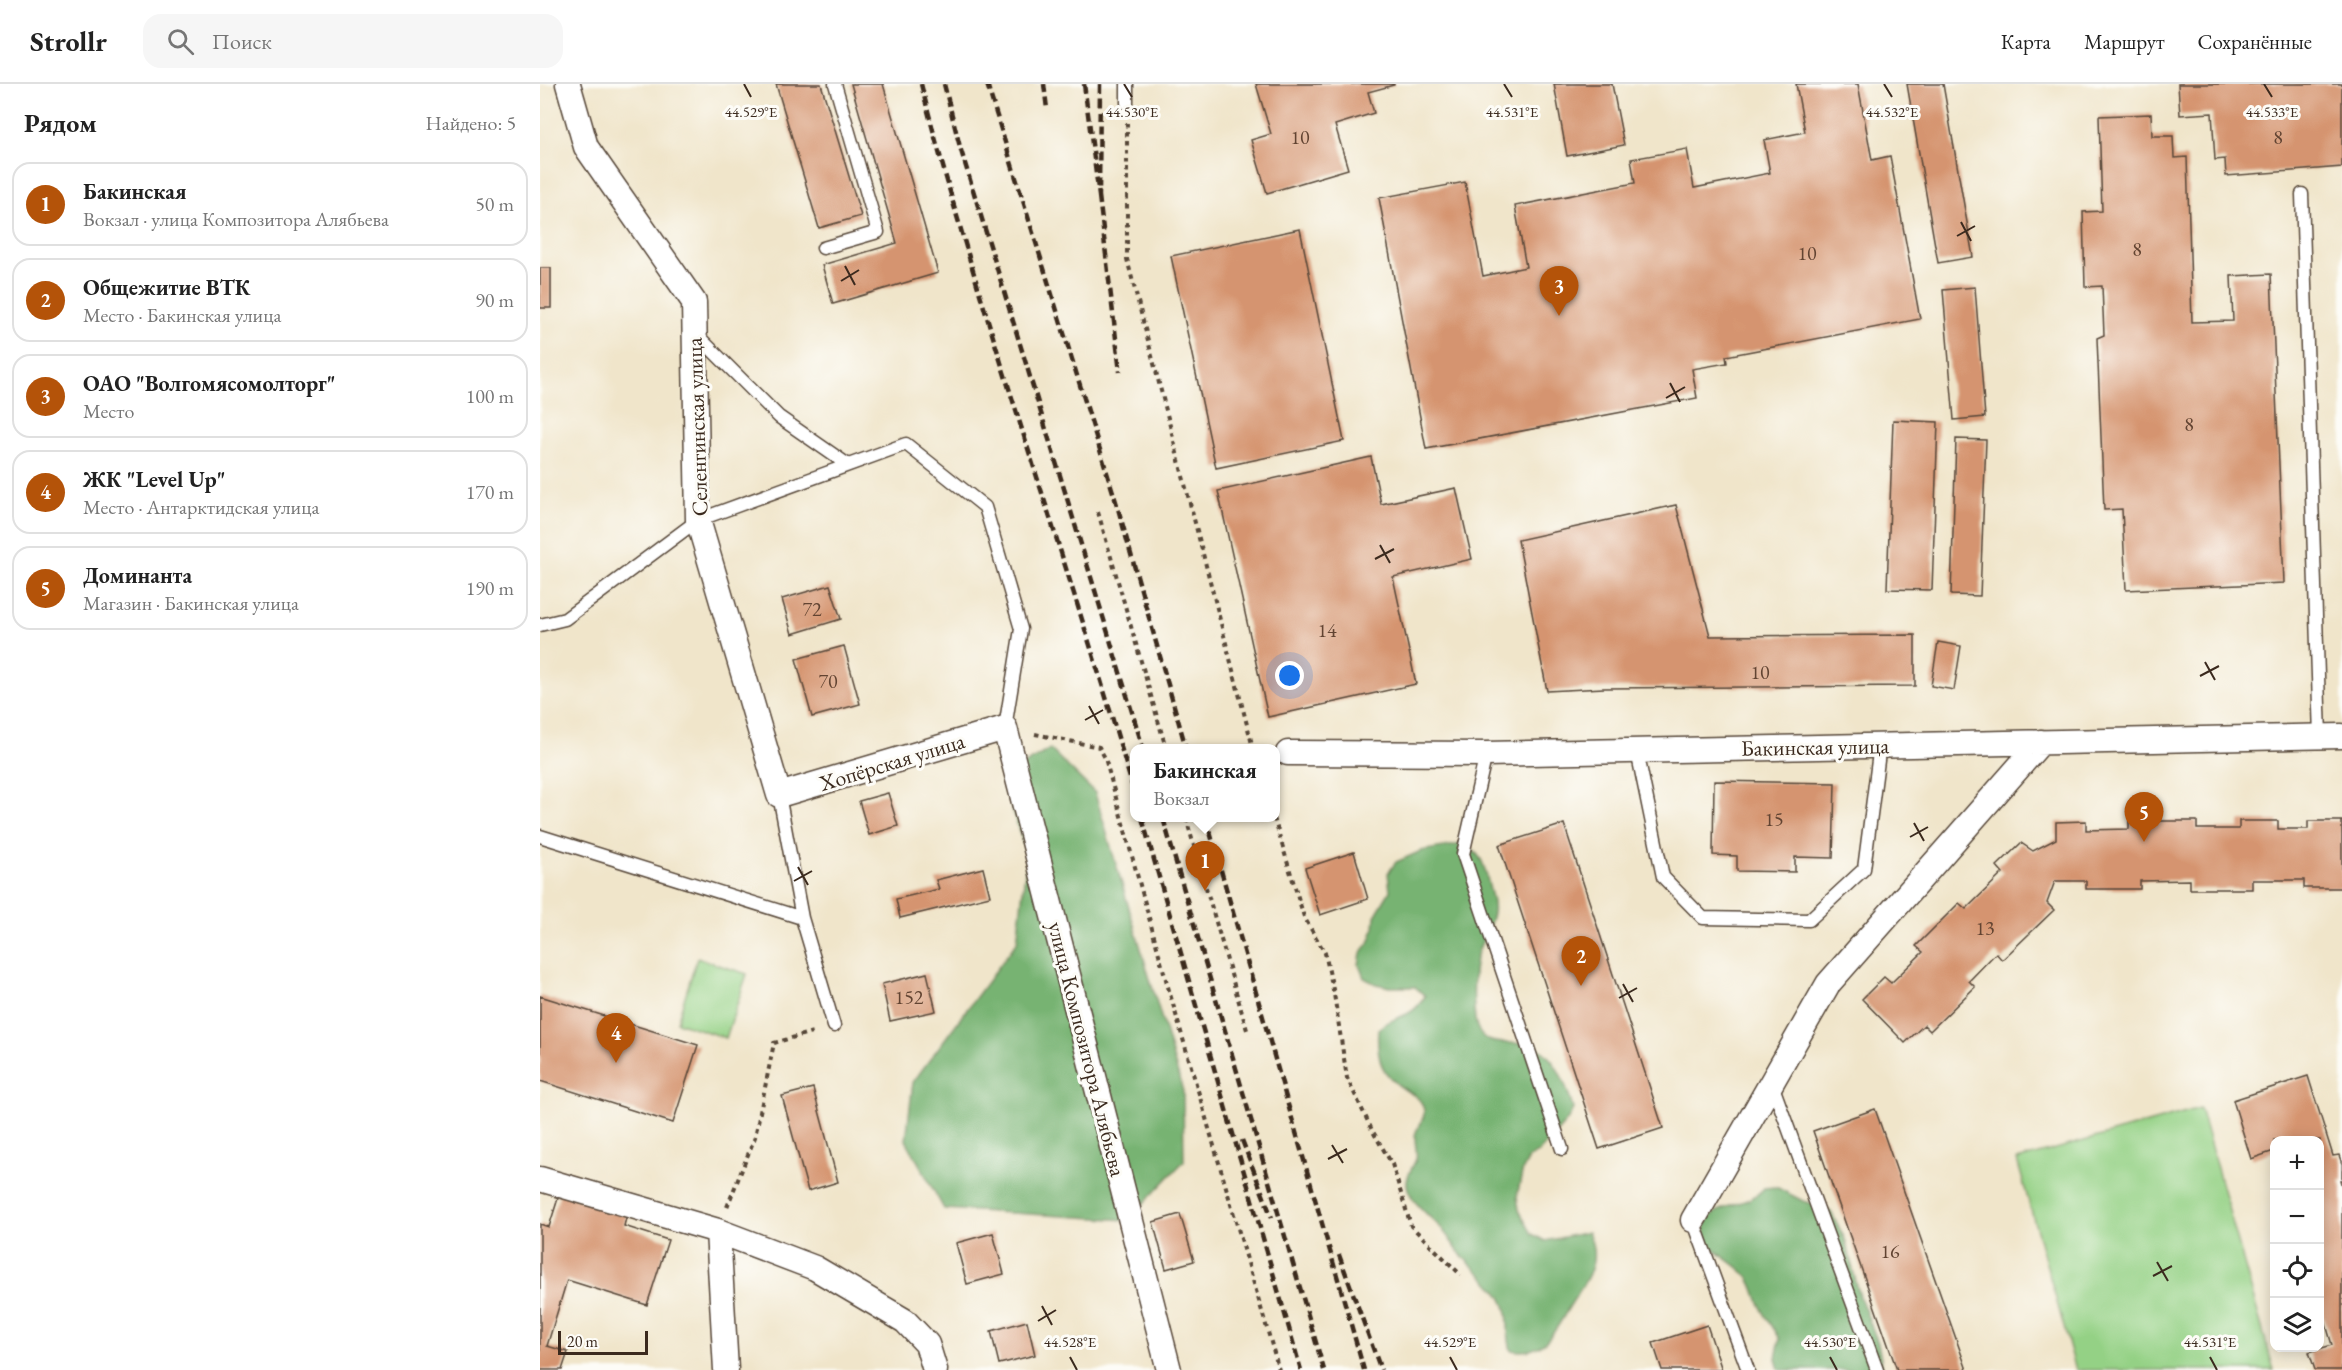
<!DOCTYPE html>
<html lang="ru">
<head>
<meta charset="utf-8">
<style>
	:root { --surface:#fff; --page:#f6f6f6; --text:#222; --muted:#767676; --line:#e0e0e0; --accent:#b45309 }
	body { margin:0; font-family:"EB Garamond",serif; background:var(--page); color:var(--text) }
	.controls { position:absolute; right:18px; bottom:18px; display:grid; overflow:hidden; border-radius:12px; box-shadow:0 3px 15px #0003 }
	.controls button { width:54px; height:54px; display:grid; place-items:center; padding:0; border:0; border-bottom:2px solid var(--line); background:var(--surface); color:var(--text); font:30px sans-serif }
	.scale { position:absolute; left:18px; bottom:15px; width:90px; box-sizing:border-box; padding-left:6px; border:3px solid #3b2a1e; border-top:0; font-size:16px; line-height:21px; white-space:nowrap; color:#3b2a1e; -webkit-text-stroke:4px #fdfcf7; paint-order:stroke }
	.you { position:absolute; left:750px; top:592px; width:21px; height:21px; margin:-15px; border:4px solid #fff; border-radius:50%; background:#1a73e8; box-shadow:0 0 0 9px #1a73e833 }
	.badge { display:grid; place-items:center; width:39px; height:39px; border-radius:50%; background:var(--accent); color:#fff; font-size:20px; font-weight:700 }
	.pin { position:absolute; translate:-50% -50px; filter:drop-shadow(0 2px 3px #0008) }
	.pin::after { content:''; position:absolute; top:32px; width:21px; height:18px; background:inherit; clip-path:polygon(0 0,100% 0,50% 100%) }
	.popup { position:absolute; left:590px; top:660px; width:150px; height:78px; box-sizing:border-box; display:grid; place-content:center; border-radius:12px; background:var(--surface); filter:drop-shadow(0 2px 4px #0005); font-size:20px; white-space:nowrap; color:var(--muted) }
	.popup b { font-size:22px; color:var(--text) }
	.popup::after { content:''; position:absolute; left:50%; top:100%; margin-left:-12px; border:12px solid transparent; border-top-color:var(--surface) }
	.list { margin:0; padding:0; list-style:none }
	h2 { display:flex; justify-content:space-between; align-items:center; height:78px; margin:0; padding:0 24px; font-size:26px }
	h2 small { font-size:20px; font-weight:400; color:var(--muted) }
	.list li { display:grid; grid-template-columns:39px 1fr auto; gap:18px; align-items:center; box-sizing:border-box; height:84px; margin:0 12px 12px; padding:0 12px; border:2px solid var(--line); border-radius:18px }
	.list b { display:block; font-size:22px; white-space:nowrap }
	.list p { margin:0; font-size:20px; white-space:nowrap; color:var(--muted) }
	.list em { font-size:20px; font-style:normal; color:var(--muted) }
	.icon { flex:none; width:33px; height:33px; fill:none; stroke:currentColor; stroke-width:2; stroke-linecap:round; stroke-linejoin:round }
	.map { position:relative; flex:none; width:1802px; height:1286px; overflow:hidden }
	header { display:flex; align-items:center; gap:36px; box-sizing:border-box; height:84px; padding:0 30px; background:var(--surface); border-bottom:2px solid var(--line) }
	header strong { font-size:28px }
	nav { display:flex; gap:33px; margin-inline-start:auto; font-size:21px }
	.search { width:420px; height:54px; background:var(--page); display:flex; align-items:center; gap:15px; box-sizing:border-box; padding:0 21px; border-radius:18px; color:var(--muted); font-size:22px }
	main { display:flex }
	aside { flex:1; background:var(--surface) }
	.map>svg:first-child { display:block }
	.green { fill:#94d185; stroke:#687e52; stroke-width:1.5 }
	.forest { fill:#77b372; stroke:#596e48; stroke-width:1.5 }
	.building { fill:#d5946f }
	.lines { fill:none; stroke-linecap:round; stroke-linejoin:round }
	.lane-casing { stroke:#564638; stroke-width:15 }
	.street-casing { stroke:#564638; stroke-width:27 }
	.path { stroke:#564638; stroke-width:4; stroke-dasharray:4.5 4.5; stroke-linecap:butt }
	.lane { stroke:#fff; stroke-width:12 }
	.street { stroke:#fff; stroke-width:24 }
	.rail { stroke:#3b2a1e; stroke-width:4.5; stroke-dasharray:9 4.5; stroke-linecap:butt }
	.ticks { fill:none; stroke:#3b2a1e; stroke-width:2 }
	.labels { text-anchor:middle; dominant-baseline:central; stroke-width:6; stroke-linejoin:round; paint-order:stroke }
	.number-label { font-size:20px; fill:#624432 }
	.street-label { font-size:22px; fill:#3b2a1e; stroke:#fdfcf7 }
	.ticks-label { font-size:15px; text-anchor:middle; fill:#3b2a1e; stroke:#fdfcf7; stroke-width:6; stroke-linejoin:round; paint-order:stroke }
</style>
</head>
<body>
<header>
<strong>Strollr</strong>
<div class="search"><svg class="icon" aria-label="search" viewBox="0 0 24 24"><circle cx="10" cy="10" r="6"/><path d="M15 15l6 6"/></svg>Поиск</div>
<nav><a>Карта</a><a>Маршрут</a><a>Сохранённые</a></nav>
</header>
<main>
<aside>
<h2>Рядом<small>Найдено: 5</small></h2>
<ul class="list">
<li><span class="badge">1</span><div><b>Бакинская</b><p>Вокзал · улица Композитора Алябьева</p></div><em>50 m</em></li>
<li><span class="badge">2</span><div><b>Общежитие ВТК</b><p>Место · Бакинская улица</p></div><em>90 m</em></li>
<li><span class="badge">3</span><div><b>ОАО &quot;Волгомясомолторг&quot;</b><p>Место</p></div><em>100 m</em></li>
<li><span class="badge">4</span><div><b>ЖК &quot;Level Up&quot;</b><p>Место · Антарктидская улица</p></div><em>170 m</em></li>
<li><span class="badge">5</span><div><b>Доминанта</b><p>Магазин · Бакинская улица</p></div><em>190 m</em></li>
</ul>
</aside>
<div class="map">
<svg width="1802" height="1286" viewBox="0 0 1802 1286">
	<rect width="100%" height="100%" fill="#fdfcf7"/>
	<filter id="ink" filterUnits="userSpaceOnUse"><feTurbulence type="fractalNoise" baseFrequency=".0167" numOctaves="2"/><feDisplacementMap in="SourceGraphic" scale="12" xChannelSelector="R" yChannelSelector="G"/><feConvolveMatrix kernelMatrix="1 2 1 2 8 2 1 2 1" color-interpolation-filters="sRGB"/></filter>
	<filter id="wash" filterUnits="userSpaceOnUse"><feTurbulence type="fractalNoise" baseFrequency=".008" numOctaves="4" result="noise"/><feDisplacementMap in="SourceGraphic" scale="24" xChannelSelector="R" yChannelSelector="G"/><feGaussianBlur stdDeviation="1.35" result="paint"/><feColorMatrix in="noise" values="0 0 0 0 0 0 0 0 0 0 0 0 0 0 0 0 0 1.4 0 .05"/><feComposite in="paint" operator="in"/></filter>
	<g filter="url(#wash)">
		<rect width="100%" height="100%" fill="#f0e5ca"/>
		<path class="green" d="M157,874L207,890L186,954L137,938Z
			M1660,1024L1734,1286H1536L1477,1076Z"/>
		<path class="forest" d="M510,665L555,709L643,1007L644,1077L588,1136L404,1125L366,1056L373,998L477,858L487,772L462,694Z
			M921,760C943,769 944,780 949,802C951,811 955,820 953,829C950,847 937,862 935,880C933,895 933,920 935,935C941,974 976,949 1001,966C1018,978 1028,1006 1033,1025L1027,1037L1000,1067L989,1074L983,1085L977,1112L979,1126L992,1150L1005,1157L1048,1148C1062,1178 1047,1195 1031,1220C1016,1244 1006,1273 971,1266C965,1247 972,1231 961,1213C951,1198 936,1186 923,1173C915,1164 909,1153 901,1144C890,1132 870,1118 867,1101C866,1090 873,1084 876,1075C878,1067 873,1056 876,1048C879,1039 887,1033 883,1023C881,1015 874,1011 867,1007C841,991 836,976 838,945C858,929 871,936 885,912L875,903H850L836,900L824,894L819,881L821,869L829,859L834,845L835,832L850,807L848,789L856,778L881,767Z
			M1236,1103L1263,1117L1282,1123L1291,1128L1305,1155L1320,1213L1338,1259L1343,1286H1239L1236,1274L1240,1255C1234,1244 1226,1234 1221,1223C1216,1213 1215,1202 1208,1193C1198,1180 1173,1169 1167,1156C1163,1148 1164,1137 1172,1131C1188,1118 1210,1121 1224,1104Z"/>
		<g id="blocks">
			<path class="building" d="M236,0H281L321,132L279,144Z
				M311,0H343L398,189L293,220L282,181L357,159Z
				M716,0H854V1L828,8L834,29L795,41L808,85L727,109L711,56L731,50Z
				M1014,0H1072L1084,61L1027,72Z
				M1256,0H1318L1332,76L1350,72L1380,235L1186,272L1187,279L1152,285L1157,314L886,365L839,114L925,98L943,192L986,183L975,122L1095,99L1091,75L1147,65L1154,104L1230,89L1224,56L1265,48Z
				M1367,0H1403L1433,173L1398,179Z
				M1638,0H1802V83L1686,92L1685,75L1675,76L1672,29L1640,31Z
				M1611,30L1612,52H1633L1634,74L1647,73L1652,238L1693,237L1691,192L1731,190L1744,499L1586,506L1582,425L1564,426L1557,254L1564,251L1562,202L1545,203L1543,128L1562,127L1559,32Z
				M760,145L804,357L676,384L631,172Z
				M0,184H11V224H0Z
				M1435,203L1445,333L1414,336L1403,206Z
				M1353,336L1398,338L1392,506L1347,505Z
				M1416,355L1446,356L1440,512L1411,511Z
				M831,373L841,420L916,404L932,475L853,493L876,600L728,633L678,407Z
				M1136,421L1170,552L1375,551V602L1064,604L1007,607L978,456Z
				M290,501L301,535L252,550L242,515Z
				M1398,558L1421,562L1414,606L1391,602Z
				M304,562L320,620L272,633L256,575Z
				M1174,697L1295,699L1293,774L1255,773V788L1197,787V772L1173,771Z
				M348,709L358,742L329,751L319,717Z
				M1546,737V746L1589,745V737H1657V745H1699V737H1738V745H1768V737H1802V804H1764V796H1712V805H1650V796L1600,797V805H1546V797H1515L1507,819L1514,826L1462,876L1456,869L1429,897L1435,903L1390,947L1384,941L1365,959L1322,915L1344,893L1351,899L1383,868L1376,862L1419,819L1426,825L1463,789L1457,782L1481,759L1493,767L1516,755V738Z
				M1024,740L1123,1044L1059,1065L959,761Z
				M814,768L828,815L780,831L765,784Z
				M443,784L450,812L360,834L356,815L399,805L396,796Z
				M387,889L396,927L350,937L342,900Z
				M0,912L158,961L133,1039L0,997Z
				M1768,992L1793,1072L1799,1071L1802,1080V1096H1800L1802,1103V1286H1775L1769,1268L1792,1261L1780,1220V1056H1734V1067L1711,1075L1693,1016Z
				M273,1004L298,1098L268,1107L242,1012Z
				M1335,1025L1427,1286H1357L1273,1047Z
				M20,1108L87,1130L84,1142L128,1156L107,1221L27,1196L7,1262L28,1268L22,1286H0V1140L9,1143Z
				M640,1130L654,1177L626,1185L613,1138Z
				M453,1149L464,1190L427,1200L416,1159Z
				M487,1237L495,1271L459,1280L451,1247Z
				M1167,1241L1182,1286H1122L1113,1259Z"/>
		</g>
	</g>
	<g filter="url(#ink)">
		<use href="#blocks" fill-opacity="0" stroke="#564638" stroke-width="1.5"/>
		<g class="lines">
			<g class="lane-casing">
				<path id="lane" d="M587,19V0
					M1762,110L1780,652
					M283,164L338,148L295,0
					M155,249L239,333L308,381
					M0,541L25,535L158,436L366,360L445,423L481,545L465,644
					M1097,667L1123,793L1163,834L1269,836L1324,785L1340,661
					M946,670L923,770L1022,1065
					M239,711L262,834L294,942
					M0,752L262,834
					M1232,1000L1337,1286
					M1153,1136L1208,1286"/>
			</g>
			<g class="street-casing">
				<path id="street" d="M28,0L46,63L154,218L158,436L239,711L465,644L629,1286
					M748,669L946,670L1802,652
					M0,1095L178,1147L275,1184L365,1237L387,1260L395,1286
					M1153,1136L1288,900L1501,658
					M178,1147L186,1286"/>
			</g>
			<path class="path" d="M587,39V175L713,664
				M558,428L626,664
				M495,650L559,663L565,674L630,910L739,1286
				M646,734L707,946
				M734,734L764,833L785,869L794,910L807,994L832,1046L852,1080L871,1142L921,1191
				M187,1123L215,1053L234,959L276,947"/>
			<use href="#lane" class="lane"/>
			<use href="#street" class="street"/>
			<path class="rail" d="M381,0C442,239 526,471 594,708
				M404,0L420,63L603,664
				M447,0L577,421L646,664
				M504,0L507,25
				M544,0L559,112L560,0
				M559,112L580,288
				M602,734L761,1286
				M623,734L784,1286
				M666,734L824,1286
				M702,1056L732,1134
				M799,1171L841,1286"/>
		</g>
	</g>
	<path class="ticks" d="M204,0L211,13M584,0L592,13M964,0L972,13M1344,0L1352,13M1724,0L1732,13M1421,138L1431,157M1417,152L1435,142M305,182L315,201M301,197L319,186M1130,299L1140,318M1126,314L1145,303M840,461L850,479M835,475L854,465M1665,578L1675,596M1660,592L1679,582M549,622L559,640M545,636L563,626M1374,739L1384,757M1370,753L1388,743M258,783L268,801M254,797L272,787M1083,900L1093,918M1079,914L1097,904M792,1061L803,1079M788,1075L807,1065M1617,1178L1628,1197M1613,1192L1632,1182M502,1222L512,1241M498,1237L516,1226M530,1273L537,1286M910,1273L917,1286M1290,1273L1297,1286M1670,1273L1677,1286"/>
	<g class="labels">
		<g class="number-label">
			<text x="760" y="53">10</text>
			<text x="1738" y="53">8</text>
			<text x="1597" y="165">8</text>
			<text x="1267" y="169">10</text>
			<text x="1649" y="340">8</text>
			<text x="272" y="525">72</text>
			<text x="787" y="546">14</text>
			<text x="1220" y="588">10</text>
			<text x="288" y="597">70</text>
			<text x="1234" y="735">15</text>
			<text x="1445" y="844">13</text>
			<text x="369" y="913">152</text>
			<text x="1350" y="1167">16</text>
		</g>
		<g class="street-label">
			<text transform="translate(157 343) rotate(-92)">Селенгинская улица</text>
			<text transform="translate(1275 663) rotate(-1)">Бакинская улица</text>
			<text transform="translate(352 678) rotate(-17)">Хопёрская улица</text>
			<text transform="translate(547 965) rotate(76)">улица Композитора Алябьева</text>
		</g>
	</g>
	<g class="ticks-label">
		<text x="211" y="33">44.529°E</text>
		<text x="592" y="33">44.530°E</text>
		<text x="972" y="33">44.531°E</text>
		<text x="1352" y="33">44.532°E</text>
		<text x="1732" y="33">44.533°E</text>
		<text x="530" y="1263">44.528°E</text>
		<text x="910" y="1263">44.529°E</text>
		<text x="1290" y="1263">44.530°E</text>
		<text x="1670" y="1263">44.531°E</text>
	</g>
</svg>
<div class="controls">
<button>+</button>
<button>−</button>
<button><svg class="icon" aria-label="locate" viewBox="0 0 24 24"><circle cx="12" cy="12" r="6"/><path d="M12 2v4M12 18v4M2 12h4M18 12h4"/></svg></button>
<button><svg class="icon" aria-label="layers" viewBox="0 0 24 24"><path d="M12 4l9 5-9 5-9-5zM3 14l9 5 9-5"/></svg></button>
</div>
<div class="scale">20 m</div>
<div class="you"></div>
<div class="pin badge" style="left:665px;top:807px">1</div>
<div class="popup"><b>Бакинская</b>Вокзал</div>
<div class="pin badge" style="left:1041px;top:902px">2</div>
<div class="pin badge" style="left:1019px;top:232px">3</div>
<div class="pin badge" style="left:76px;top:979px">4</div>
<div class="pin badge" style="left:1604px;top:758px">5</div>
</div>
</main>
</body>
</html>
